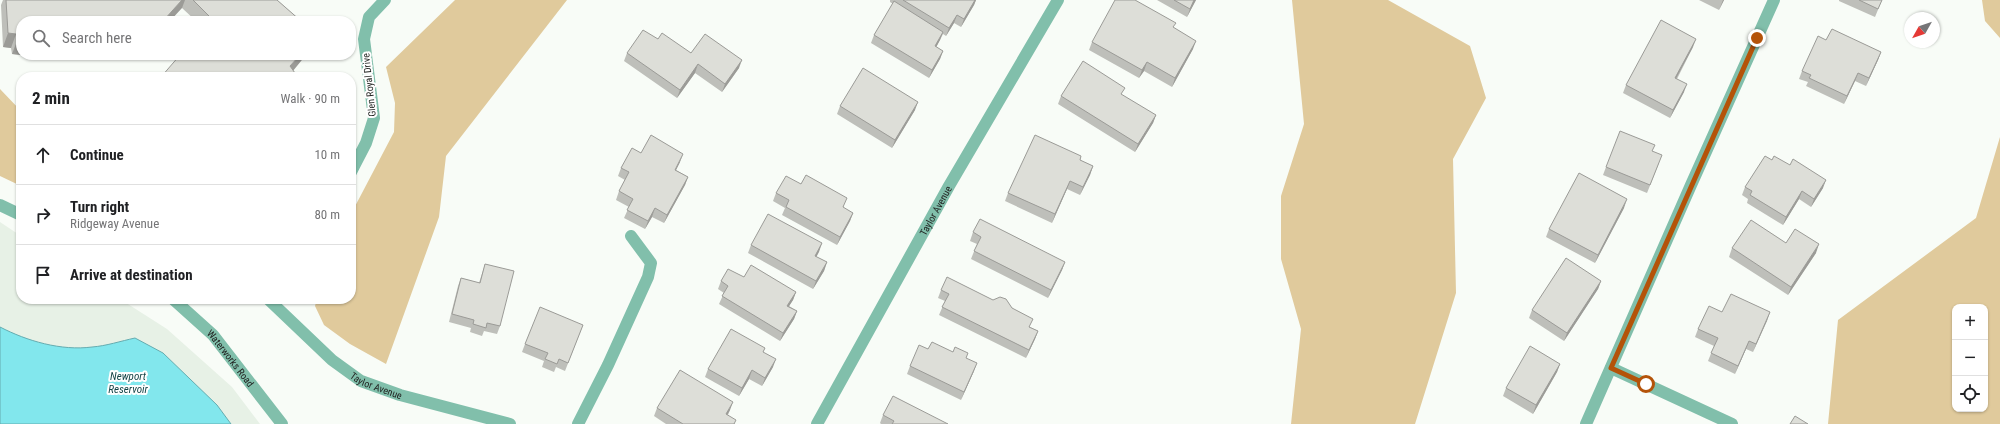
<!DOCTYPE html>
<html lang="en">
<head>
<meta charset="utf-8">
<style>
	:root { --surface:#fff; --page:#f6f6f6; --text:#202124; --muted:#757577; --line:#e0e0e0 }
	body { margin:0; font-family:"Roboto Condensed",sans-serif; background:var(--page); color:var(--text) }
	.controls { position:absolute; right:12px; bottom:12px; display:grid; overflow:hidden; border-radius:8px; box-shadow:0 1px 3px #0004 }
	.controls button { width:36px; height:36px; display:grid; place-items:center; padding:0; border:0; border-bottom:1px solid var(--line); background:var(--surface); color:var(--text); font:20px sans-serif }
	.compass { position:absolute; left:1904px; top:12px; width:36px; height:36px; border-radius:50%; background:var(--surface); box-shadow:0 1px 3px #0004; rotate:230deg }
	.stop { position:absolute; width:12px; height:12px; margin:-9px; border:3px solid #b45309; border-radius:50%; background:#fff }
	.stop.end { background:#b45309; border-color:#fff; box-shadow:0 1px 4px #0008 }
	.list { margin:0; padding:0; list-style:none }
	h2 { display:flex; justify-content:space-between; align-items:center; height:52px; margin:0; padding:0 16px; font-size:17px }
	h2 small { font-size:13px; font-weight:400; color:var(--muted) }
	.list li { display:grid; grid-template-columns:26px 1fr auto; gap:12px; align-items:center; box-sizing:border-box; height:60px; padding:0 16px; border-top:1px solid var(--line) }
	.list b { display:block; font-size:15px; white-space:nowrap }
	.list p { margin:0; font-size:13px; white-space:nowrap; color:var(--muted) }
	.list em { font-size:13px; font-style:normal; color:var(--muted) }
	.icon { flex:none; width:22px; height:22px; fill:none; stroke:currentColor; stroke-width:2; stroke-linecap:round; stroke-linejoin:round }
	.map { position:relative; flex:none; width:2000px; height:424px; overflow:hidden }
	.search { position:absolute; background:var(--surface); box-shadow:0 1px 3px #0004; left:16px; top:16px; width:340px; height:44px; display:flex; align-items:center; gap:10px; box-sizing:border-box; padding:0 14px; border-radius:16px; color:var(--muted); font-size:15px }
	.panel { position:absolute; background:var(--surface); box-shadow:0 1px 3px #0004; left:16px; top:72px; width:340px; height:232px; border-radius:16px }
	.map>svg:first-child { display:block }
	.built { fill:#e7f1e6 }
	.green { fill:#e0ca9c; fill-rule:evenodd }
	.water { fill:#82e7ed; stroke:#65acb0 }
	.lines { fill:none; stroke-linecap:round; stroke-linejoin:round }
	.lane { stroke:#81bfab; stroke-width:12 }
	.street { stroke:#81bfab; stroke-width:12 }
	.wall { fill:#bebfba }
	.shaded-wall { fill:#9b9b97 }
	.building { fill:#ddded8; stroke:#9b9b97 }
	.route { stroke:#b45309; stroke-width:5 }
	.labels { text-anchor:middle; dominant-baseline:central; stroke-width:4; stroke-linejoin:round; paint-order:stroke }
	.street-label { font-size:10px; fill:#222422; stroke:#fff }
	.water-label { font-size:11px; font-style:italic; fill:#154447; stroke:#fff }
</style>
</head>
<body>
<div class="map">
<svg width="2000" height="424" viewBox="0 0 2000 424">
	<rect width="100%" height="100%" fill="#f8fcf7"/>
	<path class="built" d="M0,222L21,236V299H120L167,329L232,387L260,424H0Z"/>
	<path class="green" d="M455,0H567L446,156L439,217L386,364L350,344L324,325L315,306L317,299H351V214L394,132L395,103L386,67Z
		M1292,0H1388L1470,46L1486,98L1453,159L1456,293L1415,424H1291L1301,329L1281,259V196L1304,124Z
		M1982,0H2000V38L1985,21Z
		M0,89L21,111V186L0,176Z
		M2000,137V424H1828L1838,320L1976,218ZM1955,307H1985V409H1955Z"/>
	<path class="water" d="M0,327C27,341 61,351 92,347C106,346 121,341 135,338L163,353L217,405L231,424H0Z"/>
	<g class="lines">
		<path class="lane" d="M1611,368L1732,424
			M578,424L608,365L648,277L651,263L631,236"/>
		<g class="street">
			<path d="M351,172L366,143L374,118L364,39L369,17L385,0"/>
			<path d="M0,205L21,215"/>
			<path id="s1" d="M173,299L213,335L282,424"/>
			<path id="s2" d="M268,299L332,360L361,381L400,395L510,424"/>
			<path id="s3" d="M817,424L949,186L1058,0"/>
			<path d="M1586,424L1691,185L1774,0"/>
		</g>
	</g>
	<path class="wall" d="M3,0H277L301,21H196L182,8L21,21V55L12,54L11,48L3,47L1,5Z
		M890,0H976L974,5L961,27L954,23L946,36L943,34L940,40L936,47L943,51L940,59L929,78L871,43L874,35L893,4L890,2Z
		M1157,0H1196L1187,17Z
		M1699,0H1724L1719,10Z
		M1839,0H1882L1875,17L1839,1Z
		M658,39L691,53L739,68L722,92L695,73L677,98L624,61L627,53Z
		M1826,40L1881,52L1878,60L1866,86L1855,81L1844,104L1806,86L1808,82L1799,79L1802,71Z
		M1092,42L1193,49L1172,87L1144,71L1139,78L1089,50Z
		M1693,47L1677,79L1684,92L1670,118L1623,93L1626,85Z
		M1061,96L1156,115L1153,123L1135,152L1058,104Z
		M840,106L915,110L892,148L837,114Z
		M1652,151L1659,163L1647,193L1603,175L1606,167Z
		M641,153L680,162L676,170L688,177L685,185L664,223L652,217L645,229L624,218L629,207L616,200L619,191L625,180L618,176L621,168Z
		M1080,160L1093,166L1090,175L1080,195L1067,189L1052,223L1005,201L1008,193Z
		M1772,160L1823,188L1811,207L1799,199L1783,225L1747,203L1748,199L1742,195L1745,187Z
		M801,184L844,206L843,208L853,213L850,221L837,245L782,215L785,208L773,201L776,193Z
		M1624,208L1595,263L1546,237L1549,229Z
		M973,232L1065,262L1062,270L1048,298L971,259L977,244L970,241Z
		M822,243L816,257L827,262L824,271L813,289L748,253L751,245Z
		M1786,243L1816,253L1788,295L1729,257L1732,248Z
		M485,264L500,326L497,334L484,331L482,336L470,332L471,328L449,322L458,286L461,278L479,283Z
		M744,277L796,292L793,300L789,306L797,311L794,319L780,341L719,304L724,293L718,289L721,281Z
		M1601,281L1598,289L1564,341L1529,318L1532,310Z
		M941,290L993,300L1012,308L1030,327L1038,331L1035,339L1026,358L939,315L945,301L938,298Z
		M1722,312H1770L1753,352L1746,349L1735,374L1708,361L1714,346L1695,337L1698,329Z
		M583,325L565,371L556,367L554,372L542,367L544,361L522,352L525,344Z
		M765,348L763,352L773,367L762,386L749,379L739,396L705,377L708,369Z
		M928,349L966,358L974,371L961,400L907,374L910,366Z
		M1560,364L1557,372L1533,414L1503,396L1506,388Z
		M657,408L730,410L728,415L735,424H666L654,416Z
		M883,415L948,424H881L880,423Z"/>
	<path class="shaded-wall" d="M182,0H185L182,8L170,21H163Z
		M975,0H976L974,5L961,27L964,19Z
		M1194,0H1196L1187,17L1190,9Z
		M1723,0H1724L1719,10Z
		M957,15L954,23L946,36L949,28Z
		M943,32L940,40L932,55L935,46Z
		M8,33L16,34L11,48L3,47Z
		M1696,39L1693,47L1672,86L1675,78Z
		M17,41H21V55L12,54Z
		M1196,41L1193,49L1172,87L1175,78Z
		M943,51L940,59L929,78L932,70Z
		M1881,52L1878,60L1866,86L1869,78Z
		M29,55H45L44,56Z
		M57,55H93L92,57H56Z
		M109,55H138L109,56Z
		M300,55H306L288,77L290,66Z
		M742,60L739,68L722,92L725,84Z
		M1147,62L1144,71L1139,78L1142,70Z
		M698,64L695,73L677,98L680,90Z
		M1858,73L1855,81L1844,104L1847,96Z
		M1687,84L1684,92L1670,118L1673,110Z
		M918,102L915,110L892,148L895,140Z
		M1156,115L1153,123L1135,152L1138,144Z
		M683,154L680,162L672,178L675,170Z
		M1093,166L1090,175L1080,195L1083,187Z
		M688,177L685,185L664,223L667,215Z
		M1826,180L1823,188L1811,207L1814,199Z
		M1070,181L1067,189L1052,223L1055,214Z
		M1802,191L1799,199L1783,225L1786,217Z
		M1627,199L1624,208L1595,263L1598,255Z
		M655,208L652,217L645,229L648,221Z
		M853,213L850,221L837,245L840,237Z
		M822,243L819,252L812,265L815,256Z
		M1819,244L1816,253L1788,295L1791,287Z
		M827,262L824,271L813,289L816,281Z
		M1065,262L1062,270L1048,298L1051,290Z
		M1601,281L1598,289L1564,341L1567,333Z
		M796,292L793,300L784,314L787,306Z
		M797,311L794,319L780,341L783,333Z
		M1770,312L1767,321L1753,352L1756,344Z
		M1038,331L1035,339L1026,358L1029,350Z
		M1749,341L1746,349L1735,374L1738,366Z
		M776,359L773,367L762,386L765,378Z
		M977,363L974,371L961,400L964,392Z
		M1560,364L1557,372L1533,414L1536,405Z
		M752,370L749,379L739,396L742,388Z
		M733,402L730,410L723,422L726,414Z"/>
	<path class="building" d="M6,0H182L163,21H21V41H17L16,34L8,33Z
		M193,0H277L301,21H210L212,19Z
		M903,0H975L964,19L957,15L949,28Z
		M1115,0H1135L1176,23L1173,27L1196,41L1175,78L1147,62L1142,70L1092,42Z
		M1174,0H1194L1190,9Z
		M1859,0H1882L1878,9Z
		M894,1L943,32L935,46L943,51L932,70L874,35Z
		M1661,20L1696,39L1675,78L1687,84L1673,110L1626,85Z
		M1832,29L1881,52L1869,78L1858,73L1847,96L1809,78L1811,75L1802,71L1818,36L1826,40Z
		M643,30L658,39L662,33L691,53L705,34L742,60L725,84L698,64L680,90L627,53Z
		M180,55H300L290,66L295,73L292,77H161Z
		M1083,61L1125,88L1121,94L1156,115L1138,144L1061,96Z
		M863,68L918,102L895,140L840,106Z
		M1620,131L1655,145L1652,151L1662,155L1650,185L1606,167Z
		M651,135L683,154L675,170L688,177L667,215L655,208L648,221L627,210L633,199L619,191L629,172L621,168L632,148L641,153Z
		M1035,135L1081,156L1080,160L1093,166L1083,187L1070,181L1055,214L1008,193Z
		M1765,156L1772,160L1774,156L1790,165L1793,159L1826,180L1814,199L1802,191L1786,217L1750,195L1752,191L1745,187Z
		M1579,173L1627,199L1598,255L1549,229Z
		M806,175L847,198L843,207L853,213L840,237L786,207L789,200L776,193L786,176L801,184Z
		M768,214L822,243L815,256L827,262L816,281L751,245Z
		M980,219L1065,262L1051,290L974,251L981,237L973,232Z
		M1751,220L1786,243L1795,229L1819,244L1791,287L1732,248Z
		M1566,258L1601,281L1567,333L1532,310Z
		M485,264L514,271L500,326L487,323L486,328L473,324L474,320L452,314L461,278L480,283Z
		M751,265L796,292L787,306L797,311L783,333L722,296L728,286L721,281L728,269L744,277Z
		M947,277L993,300L1000,297L1006,299L1012,308L1033,319L1029,327L1038,331L1029,350L942,307L949,294L941,290Z
		M1731,294L1770,312L1756,344L1749,341L1738,366L1711,353L1718,338L1698,329L1709,306L1722,312Z
		M540,307L583,325L568,363L559,359L557,364L545,359L548,353L525,344Z
		M731,329L765,348L763,352L776,359L765,378L752,370L742,388L708,369Z
		M932,342L953,352L955,347L968,353L966,358L977,363L964,392L910,366L919,345L928,349Z
		M1530,346L1560,364L1536,405L1506,388Z
		M680,370L733,402L726,414L736,420L734,424H683L657,408Z
		M893,396L948,424H892L894,421L883,415Z
		M1795,416L1808,424H1790Z"/>
	<g class="lines">
		<path class="route" d="M1646,384L1611,368L1757,38"/>
	</g>
	<g class="labels">
		<g class="street-label">
			<text transform="translate(369 85) rotate(-96)">Glen Royal Drive</text>
			<text stroke="none"><textPath href="#s3" startOffset="244">Taylor Avenue</textPath></text>
			<text stroke="none"><textPath href="#s1" startOffset="83">Waterworks Road</textPath></text>
			<text stroke="none"><textPath href="#s2" startOffset="140">Taylor Avenue</textPath></text>
		</g>
		<g class="water-label">
			<text x="128" y="376">Newport<tspan x="128" dy="13">Reservoir</tspan></text>
		</g>
	</g>
</svg>
<div class="controls">
<button>+</button>
<button>−</button>
<button><svg class="icon" aria-label="locate" viewBox="0 0 24 24"><circle cx="12" cy="12" r="6"/><path d="M12 2v4M12 18v4M2 12h4M18 12h4"/></svg></button>
</div>
<svg class="compass" viewBox="-18 -18 36 36"><path d="M0-13l5 13h-10z" fill="#e53935"/><path d="M0 13l5-13h-10z" fill="#757577"/></svg>
<div class="stop" style="left:1646px;top:384px"></div>
<div class="stop end" style="left:1757px;top:38px"></div>
<div class="search"><svg class="icon" aria-label="search" viewBox="0 0 24 24"><circle cx="10" cy="10" r="6"/><path d="M15 15l6 6"/></svg>Search here</div>
<section class="panel">
<h2>2 min<small>Walk · 90 m</small></h2>
<ul class="list">
<li><svg class="icon" aria-label="ahead" viewBox="0 0 24 24"><path d="M12 20V5M6 11l6-6 6 6"/></svg><div><b>Continue</b></div><em>10 m</em></li>
<li><svg class="icon" aria-label="right" viewBox="0 0 24 24"><path d="M7 20v-9h11M14 6l5 5-5 5"/></svg><div><b>Turn right</b><p>Ridgeway Avenue</p></div><em>80 m</em></li>
<li><svg class="icon" aria-label="arrive" viewBox="0 0 24 24"><path d="M6 21V4h12l-3 4 3 4H6"/></svg><div><b>Arrive at destination</b></div></li>
</ul>
</section>
</div>
</body>
</html>
